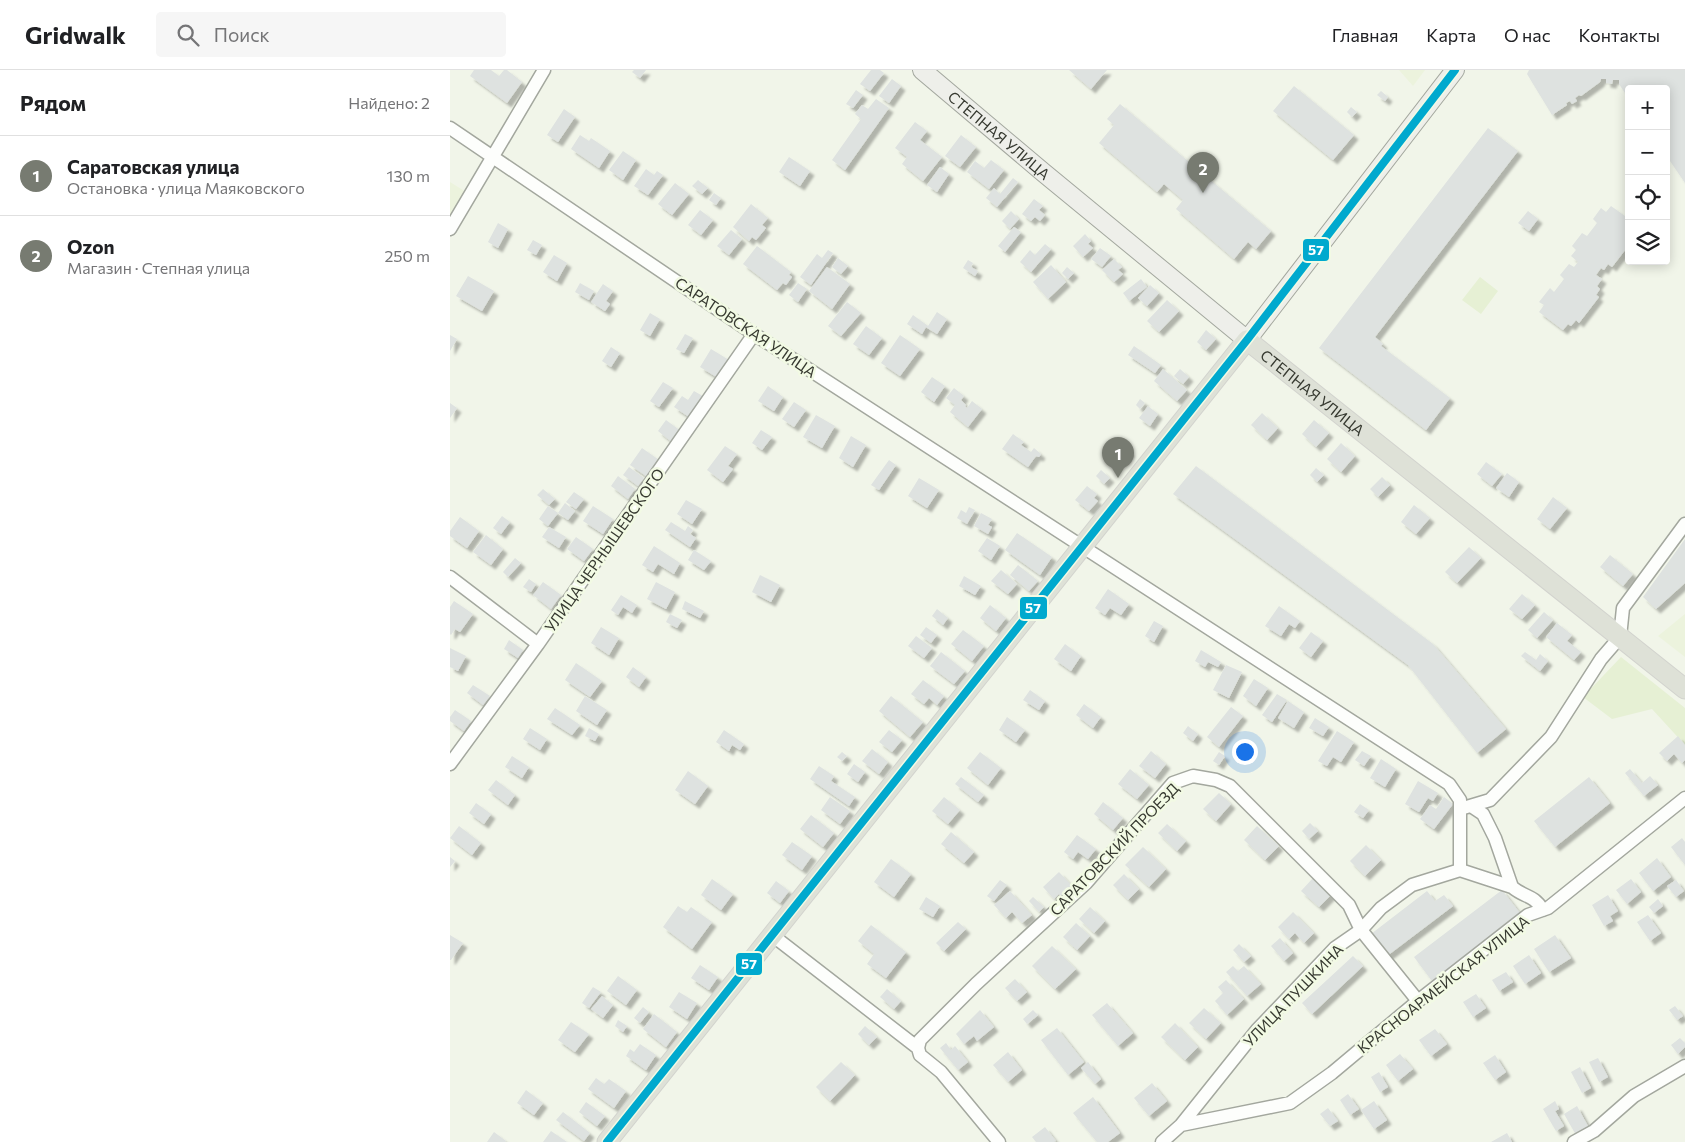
<!DOCTYPE html>
<html lang="ru">
<head>
<meta charset="utf-8">
<style>
	:root { --surface:#fff; --page:#f6f6f6; --text:#202124; --muted:#757577; --line:#e0e0e0; --accent:#777b71 }
	body { margin:0; font-family:Commissioner,sans-serif; background:var(--page); color:var(--text) }
	.controls { position:absolute; right:15px; top:15px; display:grid; overflow:hidden; border-radius:5px; box-shadow:0 2px 12px #0003 }
	.controls button { width:45px; height:45px; display:grid; place-items:center; padding:0; border:0; border-bottom:1px solid var(--line); background:var(--surface); color:var(--text); font:25px sans-serif }
	.you { position:absolute; left:794px; top:681px; width:18px; height:18px; margin:-12px; border:4px solid #fff; border-radius:50%; background:#1a73e8; box-shadow:0 0 0 8px #1a73e833 }
	.badge { display:grid; place-items:center; width:32px; height:32px; border-radius:50%; background:var(--accent); color:#fff; font-size:16px; font-weight:700 }
	.pin { position:absolute; translate:-50% -41px; filter:drop-shadow(0 1px 2px #0008) }
	.pin::after { content:''; position:absolute; top:26px; width:18px; height:15px; background:inherit; clip-path:polygon(0 0,100% 0,50% 100%) }
	.list { margin:0; padding:0; list-style:none }
	h2 { display:flex; justify-content:space-between; align-items:center; height:65px; margin:0; padding:0 20px; font-size:21px }
	h2 small { font-size:16px; font-weight:400; color:var(--muted) }
	.list li { display:grid; grid-template-columns:32px 1fr auto; gap:15px; align-items:center; box-sizing:border-box; height:80px; padding:0 20px; border-top:1px solid var(--line) }
	.list b { display:block; font-size:19px; white-space:nowrap }
	.list p { margin:0; font-size:16px; white-space:nowrap; color:var(--muted) }
	.list em { font-size:16px; font-style:normal; color:var(--muted) }
	.icon { flex:none; width:28px; height:28px; fill:none; stroke:currentColor; stroke-width:2; stroke-linecap:round; stroke-linejoin:round }
	.map { position:relative; flex:none; width:1235px; height:1072px; overflow:hidden }
	header { display:flex; align-items:center; gap:30px; box-sizing:border-box; height:70px; padding:0 25px; background:var(--surface); border-bottom:1px solid var(--line) }
	header strong { font-size:24px }
	nav { display:flex; gap:28px; margin-inline-start:auto; font-size:18px }
	.search { width:350px; height:45px; background:var(--page); display:flex; align-items:center; gap:12px; box-sizing:border-box; padding:0 18px; border-radius:5px; color:var(--muted); font-size:19px }
	main { display:flex }
	aside { flex:1; background:var(--surface) }
	.map>svg:first-child { display:block }
	.built { fill:#ecf3dd }
	.green { fill:#e6f0d4 }
	.building { fill:#dee2e0; filter:url(#shadow) }
	.lines { fill:none; stroke-linecap:round; stroke-linejoin:round }
	.street-casing { stroke:#a3a79e; stroke-width:15 }
	.secondary-casing { stroke:#a3a79e; stroke-width:20 }
	.primary-casing { stroke:#d2d3ce; stroke-width:21 }
	.street { stroke:#fdfefc; stroke-width:12 }
	.secondary { stroke:#eeefea; stroke-width:18 }
	.primary { stroke:#dee1d7; stroke-width:19 }
	.bus-1-casing { stroke:#f2fae4; stroke-width:11 }
	.bus-1 { stroke:#00a9ce; stroke-width:8 }
	.labels { text-anchor:middle; dominant-baseline:central; stroke-width:5; stroke-linejoin:round; paint-order:stroke }
	.street-label { font-size:15px; fill:#363930; stroke:#f2fae4 }
	.line-badge { stroke:#f2fae4; stroke-width:2 }
	.badge-label { font-size:14px; text-anchor:middle; font-weight:bold; fill:#fff }
</style>
</head>
<body>
<header>
<strong>Gridwalk</strong>
<div class="search"><svg class="icon" aria-label="search" viewBox="0 0 24 24"><circle cx="10" cy="10" r="6"/><path d="M15 15l6 6"/></svg>Поиск</div>
<nav><a>Главная</a><a>Карта</a><a>О нас</a><a>Контакты</a></nav>
</header>
<main>
<aside>
<h2>Рядом<small>Найдено: 2</small></h2>
<ul class="list">
<li><span class="badge">1</span><div><b>Саратовская улица</b><p>Остановка · улица Маяковского</p></div><em>130 m</em></li>
<li><span class="badge">2</span><div><b>Ozon</b><p>Магазин · Степная улица</p></div><em>250 m</em></li>
</ul>
</aside>
<div class="map">
<svg width="1235" height="1072" viewBox="0 0 1235 1072">
	<defs>
		<filter id="shadow"><feDropShadow dx="4.5" dy="4.5" stdDeviation="1" flood-color="#0004"/></filter>
	</defs>
	<rect width="100%" height="100%" fill="#f1f5e9"/>
	<path class="built" d="M949,0H975L963,16Z
		M0,112L16,122L0,147Z
		M1235,544V587L1208,566Z"/>
	<path class="green" d="M1030,207L1048,221L1031,244L1012,230Z
		M1171,587L1235,638V675L1202,639L1162,649L1133,627Z"/>
	<path class="building" d="M24,0H41L49,6L54,0H57L72,12L57,33L20,6Z
		M184,0H196L190,8L182,2Z
		M421,0H430L434,3L420,21L410,14Z
		M619,0H657L641,19Z
		M1079,0H1235V113L1216,85V19H1179V29L1169,14V10H1163L1162,14L1156,13V9H1151L1150,12L1131,26L1129,25L1125,28L1127,31L1122,34L1120,31L1116,33L1117,35L1102,45L1077,4Z
		M442,9L451,16L439,33L429,26Z
		M844,16L904,65L883,90L823,41Z
		M406,20L413,25L403,38L396,34Z
		M931,21L938,27L935,31L927,25Z
		M426,29L439,38L395,100L382,90L411,49L405,44L412,35L418,39Z
		M670,34L821,161L806,179L798,172L784,189L726,139L733,130L714,114L707,122L649,73L664,55L657,49Z
		M901,37L907,42L902,47L897,42Z
		M114,39L125,47L108,72L97,65Z
		M465,52L477,61L470,70L492,87L473,111L452,94L457,87L445,78Z
		M1038,58L1068,81L925,267L933,274L931,276L1000,328L976,360L869,278Z
		M130,65L139,71L141,68L160,81L149,98L121,79Z
		M511,65L526,77L510,97L495,86Z
		M173,81L186,90L173,110L159,100Z
		M339,87L360,101L350,116L329,102Z
		M541,90L554,100L539,119L517,102L525,91L534,98Z
		M490,97L499,104L487,122L477,115Z
		M196,99L204,105L207,101L213,105L198,125L184,116Z
		M563,108L568,112L547,137L536,128L544,118L550,124Z
		M248,110L258,118L252,124L242,116Z
		M225,113L239,124L222,145L208,134Z
		M264,123L271,128L266,135L259,130Z
		M584,129L593,136L589,140L595,145L590,151L585,147L581,151L572,144Z
		M301,134L318,148L312,155L316,158L306,170L302,167L299,171L283,157Z
		M1161,136L1179,149V175L1162,197L1158,194L1154,200L1151,198L1146,205L1152,209L1147,216L1150,219L1146,225L1149,227L1129,253L1126,250L1121,256L1118,254L1113,260L1089,242L1094,235L1089,232L1100,218L1104,222L1114,209L1110,205L1119,194L1124,197L1128,192L1121,186L1126,180L1122,176L1132,163L1137,166L1147,153L1143,149L1151,138L1156,142Z
		M250,140L263,150L251,165L238,155Z
		M561,141L569,149L560,159L552,151Z
		M1078,141L1088,149L1079,161L1068,153Z
		M48,153L58,159L48,178L38,172Z
		M564,157L571,162L555,182L548,176Z
		M281,160L292,169L279,185L267,176Z
		M635,164L641,171L638,174L643,178L633,187L623,176Z
		M83,170L92,175L86,185L77,180Z
		M595,174L601,179L581,202L570,192L580,180L585,185Z
		M307,176L341,202L339,205L342,207L336,215L333,213L327,220L293,194Z
		M650,178L661,186L652,197L641,189Z
		M378,180L383,183L361,215L350,207L367,184L372,188Z
		M104,185L117,193L107,211L93,202Z
		M388,188L398,196L391,204L382,197Z
		M664,189L672,197L668,200L673,204L664,212L652,200Z
		M518,190L523,193L521,197L528,201L525,206L513,198Z
		M601,195L616,212L598,229L583,212Z
		M377,197L400,214L382,239L359,221Z
		M617,197L624,203L618,209L612,203Z
		M18,206L44,221L32,241L6,226Z
		M691,209L697,217L679,231L673,223Z
		M130,213L144,221L139,230L125,222Z
		M348,213L357,219L348,232L339,225Z
		M153,214L163,221L156,231L160,234L155,241L141,232Z
		M700,215L709,223L697,236L688,228Z
		M717,230L729,241L709,262L697,251Z
		M397,232L411,243L391,266L378,256Z
		M487,242L497,249L487,264L476,257L472,264L457,254L463,245L478,256Z
		M200,243L210,249L200,266L190,260Z
		M416,256L432,268L419,285L403,274Z
		M756,260L766,269L756,280L747,272Z
		M235,264L243,268L234,283L226,279Z
		M0,265L7,269L0,281Z
		M450,265L470,279L450,306L431,293Z
		M684,276L711,295L705,303L678,285Z
		M161,277L170,283L161,297L152,291Z
		M261,279L279,290L268,308L250,297Z
		M713,299L737,320L727,331L704,311Z
		M730,299L739,307L733,314L724,306Z
		M482,307L495,316L484,332L471,322Z
		M213,312L223,318L209,337L200,331Z
		M318,316L333,327L324,341L308,331Z
		M504,318L514,326L511,330L516,335L515,336L517,338L522,331L532,339L518,357L500,342L505,335L496,328Z
		M244,321L256,328L242,349L224,337L232,326L238,330Z
		M690,329L695,333L690,339L686,335Z
		M344,332L356,340L344,357L332,349Z
		M0,333L7,338L0,348Z
		M698,336L708,344L700,356L689,348Z
		M812,343L828,358L817,370L801,355Z
		M366,345L385,356L372,378L353,367Z
		M216,350L232,362L223,373L208,361Z
		M864,350L879,363L866,377L852,364Z
		M311,360L322,367L312,380L302,373Z
		M563,364L574,372L571,375L581,382L584,378L591,384L589,387L586,386L578,397L552,379Z
		M401,366L416,375L403,397L389,388Z
		M666,371L680,382L674,390L660,379Z
		M891,373L905,386L891,402L877,389Z
		M275,376L287,384L278,396L283,399L273,412L257,400Z
		M192,378L209,390L196,406L180,395Z
		M439,390L446,395L429,420L421,415Z
		M1036,392L1052,404L1042,416L1027,404Z
		M746,396L983,574L1056,659L1027,683L958,595L723,424Z
		M179,397L194,408L188,416L173,405Z
		M866,398L874,405L867,412L860,405Z
		M651,400L660,408L654,414L646,406Z
		M1057,403L1069,412L1059,427L1046,418Z
		M168,406L185,419L178,429L161,416Z
		M932,407L940,415L928,427L920,419Z
		M469,408L489,420L477,438L458,426Z
		M637,416L647,424L644,428L648,431L639,441L625,430Z
		M93,419L105,429L99,435L87,425Z
		M124,422L134,429L126,439L116,432Z
		M1103,427L1117,438L1100,459L1087,449Z
		M236,430L252,439L242,454L227,444Z
		M115,433L125,441L118,450L108,443Z
		M964,435L980,448L966,464L951,452Z
		M98,436L108,443L98,456L89,449Z
		M143,436L163,449L153,464L133,451Z
		M519,437L525,440L517,454L507,448L511,440L516,443Z
		M531,443L542,449L538,455L542,457L538,464L524,456Z
		M52,446L60,452L51,464L43,458Z
		M10,447L29,461L17,478L0,466V461Z
		M221,452L235,461L238,456L243,460L240,464L246,468L240,477L215,460Z
		M99,457L116,467L109,478L92,467Z
		M567,463L602,487L590,505L555,480Z
		M36,465L53,479L41,495L23,482Z
		M126,467L143,479L134,491L117,479Z
		M537,468L550,476L541,490L528,481Z
		M1235,469V513L1206,539L1193,527Z
		M204,476L230,493L224,504L208,494L203,502L192,495Z
		M1019,477L1031,488L1007,513L995,502Z
		M244,480L261,491L254,500L238,490Z
		M1160,485L1183,504L1173,516L1150,497Z
		M65,488L71,493L58,507L53,502Z
		M568,495L588,511L579,521L560,505Z
		M551,500L567,514L558,524L541,511Z
		M310,505L330,515L321,532L302,522Z
		M514,506L531,516L525,525L509,516Z
		M79,509L86,514L81,522L73,517Z
		M93,512L111,525L101,539L83,525Z
		M206,512L225,522L216,539L197,529Z
		M658,519L679,534L671,545L660,538L655,545L645,538Z
		M1072,524L1085,535L1072,549L1059,539Z
		M171,525L187,535L182,543L173,537L168,545L161,540Z
		M4,531L23,544L10,562L5,559L1,565L0,564V537Z
		M235,531L254,541L250,548L232,539Z
		M540,535L556,548L546,561L530,548Z
		M829,536L850,551L845,558L839,554L831,566L815,556Z
		M487,539L498,548L493,555L482,546Z
		M1094,542L1103,550L1087,568L1078,560Z
		M220,544L232,550L227,558L216,552Z
		M704,551L713,556L704,572L695,566Z
		M1107,553L1122,565L1117,571L1131,582L1124,590L1096,567Z
		M151,557L169,568L159,585L141,573Z
		M476,557L487,565L481,573L470,565Z
		M513,560L534,576L522,591L501,574Z
		M861,562L873,571L861,587L849,578Z
		M466,566L482,578L474,588L458,576Z
		M59,570L73,580L68,588L54,579Z
		M615,574L631,586L621,601L604,589Z
		M0,578L16,586L8,601L0,597Z
		M751,580L771,592L768,597L758,592L755,597L745,591Z
		M491,582L515,601L504,614L480,596Z
		M1075,582L1086,590L1090,584L1098,591L1090,601L1071,586Z
		M126,593L152,611L140,627L115,610Z
		M776,595L792,602L779,628L763,620Z
		M183,597L196,607L189,617L176,607Z
		M804,609L818,618L806,636L793,626Z
		M473,610L494,626L487,635L479,628L474,634L461,624Z
		M23,615L40,626L33,635L17,623Z
		M580,620L595,631L589,640L573,630Z
		M827,624L837,630L822,652L812,645Z
		M135,626L157,640L147,655L126,641Z
		M441,626L473,652L460,667L429,641Z
		M838,631L854,642L844,658L828,648Z
		M634,634L651,647L643,658L626,645Z
		M781,637L793,646L769,677L757,667Z
		M105,638L130,655L122,665L97,649Z
		M5,640L21,651L14,661L0,651V647Z
		M557,647L575,660L566,672L549,660Z
		M865,648L879,657L873,666L859,658Z
		M738,656L748,664L743,671L733,663Z
		M80,658L97,669L90,680L73,669Z
		M139,658L149,664L145,671L135,666Z
		M274,660L294,674L290,680L282,675L279,681L266,672Z
		M439,660L452,670L442,682L429,672Z
		M887,661L904,672L891,692L883,687L877,696L868,691Z
		M1228,666L1235,675V690L1232,693L1224,684L1217,691L1209,683Z
		M422,679L438,692L429,704L412,691Z
		M701,681L716,694L705,708L689,696Z
		M912,681L921,686L914,696L905,690Z
		M392,682L397,686L392,691L387,687Z
		M530,682L551,698L538,715L517,698Z
		M769,682L775,686L769,695L763,691Z
		M62,686L79,697L72,708L55,697Z
		M931,689L946,699L935,717L920,708Z
		M404,694L415,702L408,712L397,704Z
		M369,696L384,706L381,711L405,727L399,736L360,709Z
		M680,699L699,715L687,729L668,714Z
		M1180,699L1192,713L1200,706L1208,715L1194,726L1175,703Z
		M238,701L258,716L245,734L225,720Z
		M511,707L534,725L528,732L505,714Z
		M1139,707L1160,733L1105,777L1084,751Z
		M46,710L65,725L58,735L38,720Z
		M968,711L988,723L983,731L978,728L969,742L955,734Z
		M769,723L781,734L766,751L753,739Z
		M380,727L400,741L390,754L371,740Z
		M494,727L510,740L498,754L482,741Z
		M994,727L1003,734L984,759L970,749L980,735L986,739Z
		M653,732L673,748L663,760L644,744Z
		M26,733L41,744L34,754L19,743Z
		M910,734L919,740L913,748L904,742Z
		M361,745L384,763L373,777L350,759Z
		M860,753L868,761L859,769L852,761Z
		M717,754L736,771L727,781L708,763Z
		M9,756L31,773L22,785L0,768Z
		M807,756L829,776L815,790L794,770Z
		M501,762L524,782L514,793L491,774Z
		M627,765L646,779L638,789L628,782L623,789L614,782Z
		M1232,768L1235,772V795L1221,777Z
		M342,772L362,786L352,800L332,785Z
		M916,775L931,790L915,806L900,791Z
		M693,777L716,799L699,817L675,795Z
		M0,787L5,791L0,797Z
		M1207,788L1221,807L1203,821L1189,803Z
		M441,789L461,804L444,827L424,812Z
		M609,802L623,817L612,828L609,824L604,829L593,817Z
		M674,804L689,819L678,830L663,815Z
		M863,808L881,825L869,837L851,821Z
		M262,809L283,824L271,840L251,825Z
		M1181,809L1191,822L1177,834L1166,820Z
		M550,810L557,815L544,831L537,826Z
		M1226,810L1234,821L1226,827L1217,816Z
		M326,811L339,821L330,833L317,823Z
		M1052,820L1070,843L982,911L964,887Z
		M560,821L582,845L572,853L562,842L556,848L544,835Z
		M977,821L985,831L994,825L1003,836L937,886L921,864Z
		M1158,825L1168,841L1160,846L1163,851L1154,856L1142,835Z
		M476,827L490,836L483,847L469,839Z
		M583,827L594,837L589,842L579,831Z
		M1208,829L1213,836L1204,843L1199,837Z
		M228,836L237,842L241,837L262,852L242,879L213,857Z
		M640,837L655,851L644,863L629,849Z
		M843,842L864,863L854,873L845,863L839,869L828,857Z
		M1198,845L1211,863L1200,871L1187,852Z
		M508,852L516,859L494,881L486,873Z
		M626,853L640,866L627,880L613,867Z
		M421,855L456,882L436,908L417,894L424,884L408,871Z
		M0,865L13,873L1,890H0Z
		M1105,865L1121,888L1099,902L1084,879Z
		M830,868L843,883L834,891L821,876Z
		M789,874L801,886L794,892L783,880Z
		M602,876L626,899L605,919L582,896Z
		M1079,885L1091,903L1075,914L1063,896Z
		M903,886L913,896L862,944L852,933Z
		M250,895L268,907L259,920L241,908Z
		M783,896L788,901L794,896L811,914L797,926L776,902Z
		M1056,902L1063,912L1049,921L1042,910Z
		M168,906L187,920L176,935L157,921Z
		M565,909L577,922L567,931L555,918Z
		M776,910L794,929L777,945L765,931L773,923L768,917Z
		M143,917L151,922L139,938L132,933Z
		M437,919L451,931L444,939L430,927Z
		M229,922L247,933L237,949L219,937Z
		M1026,924L1036,938L1023,947L1013,932Z
		M152,926L163,935L153,948L141,939Z
		M657,933L683,963L668,976L642,945Z
		M1225,936L1233,946L1227,950L1219,940Z
		M193,937L199,942L190,953L184,948Z
		M754,938L771,953L756,969L739,953Z
		M530,940L544,957L527,971L524,966L514,974L506,964Z
		M583,940L588,945L577,954L573,949Z
		M204,944L227,962L216,977L193,959Z
		M168,950L177,956L173,962L165,956Z
		M121,952L139,964L125,982L108,970Z
		M725,953L748,977L735,990L711,967Z
		M415,956L427,967L419,975L408,964Z
		M607,958L634,992L618,1005L591,970Z
		M985,959L997,974L981,986L969,970Z
		M1230,968L1235,973V977L1228,984L1221,975Z
		M496,973L501,980L505,976L518,992L508,1000L490,978Z
		M190,974L206,985L196,1000L176,986L180,979L184,982Z
		M558,982L572,1000L558,1012L543,995Z
		M950,984L963,999L948,1011L936,995Z
		M1045,985L1056,1002L1045,1010L1033,993Z
		M1148,988L1158,1007L1149,1012L1139,992Z
		M391,992L405,1005L380,1031L366,1017Z
		M638,992L651,1009L645,1014L631,998Z
		M1130,997L1141,1018L1132,1023L1121,1002Z
		M929,1002L938,1017L930,1022L921,1007Z
		M146,1008L154,1014L159,1009L176,1021L164,1038L138,1019Z
		M702,1013L717,1031L699,1046L684,1028Z
		M76,1020L93,1033L84,1045L67,1033Z
		M898,1024L909,1039L900,1045L890,1030Z
		M643,1027L670,1063L658,1072H647L623,1043Z
		M924,1031L937,1050L924,1059L911,1040Z
		M1105,1031L1109,1039L1105,1041L1114,1056L1106,1061L1093,1039Z
		M136,1032L155,1046L147,1056L129,1042Z
		M1127,1036L1139,1058L1126,1065L1114,1044Z
		M878,1038L888,1051L880,1056L870,1044Z
		M113,1042L140,1063L134,1071L106,1050Z
		M595,1057L606,1071L604,1072H586L582,1067Z
		M101,1061L117,1072H93Z
		M44,1062L56,1071L55,1072H37Z
		M1057,1063L1062,1072H1041Z"/>
	<g class="lines">
		<g class="street-casing">
			<path id="street" d="M0,58L304,264L999,714L1010,730V739
				M0,159L94,0
				M0,507L88,574
				M0,694L88,574L304,264
				M1021,736L1033,744L1045,768L1062,817C1075,828 1083,824 1093,840
				M1010,800L1062,817
				M322,865L468,978
				M731,1055L840,1033L882,1003L968,931L1078,845L1098,838L1235,728
				M549,1072L491,1002L470,985L468,978L470,970L526,914L636,813L723,713L743,706L766,710L780,716L899,835L911,860L968,931
				M712,1072L731,1055L807,960L885,878L911,860L931,838L962,815L1010,800V739L1040,730L1101,667L1151,589L1170,567L1173,538L1235,454
				M1124,1072L1144,1061L1184,1026L1235,996"/>
		</g>
		<g class="secondary-casing">
			<g id="secondary">
				<path id="s1" d="M472,0L594,103L797,270L1005,0"/>
			</g>
		</g>
		<g class="primary-casing">
			<g id="primary">
				<path id="s2" d="M157,1072L797,270L1235,619"/>
			</g>
		</g>
		<use href="#street" class="street"/>
		<use href="#secondary" class="secondary"/>
		<use href="#primary" class="primary"/>
		<g class="bus-1-casing">
			<path id="bus-1" d="M157,1072L797,270L1005,0"/>
		</g>
		<use href="#bus-1" class="bus-1"/>
	</g>
	<g class="labels">
		<g class="street-label">
			<text stroke="none"><textPath href="#s1" startOffset="101">СТЕПНАЯ УЛИЦА</textPath></text>
			<text transform="translate(296 257) rotate(34)">САРАТОВСКАЯ УЛИЦА</text>
			<text stroke="none"><textPath href="#s2" startOffset="1110">СТЕПНАЯ УЛИЦА</textPath></text>
			<text transform="translate(154 480) rotate(-55)">УЛИЦА ЧЕРНЫШЕВСКОГО</text>
			<text transform="translate(664 779) rotate(-46)">САРАТОВСКИЙ ПРОЕЗД</text>
			<text transform="translate(993 914) rotate(-38)">КРАСНОАРМЕЙСКАЯ УЛИЦА</text>
			<text transform="translate(843 925) rotate(-46)">УЛИЦА ПУШКИНА</text>
		</g>
	</g>
	<g class="line-badge">
		<rect x="852" y="168" width="28" height="24" rx="5" fill="#00a9ce"/>
		<rect x="569" y="526" width="29" height="24" rx="5" fill="#00a9ce"/>
		<rect x="285" y="882" width="28" height="24" rx="5" fill="#00a9ce"/>
	</g>
	<g class="badge-label">
		<text x="866" y="185">57</text>
		<text x="583" y="543">57</text>
		<text x="299" y="899">57</text>
	</g>
</svg>
<div class="controls">
<button>+</button>
<button>−</button>
<button><svg class="icon" aria-label="locate" viewBox="0 0 24 24"><circle cx="12" cy="12" r="6"/><path d="M12 2v4M12 18v4M2 12h4M18 12h4"/></svg></button>
<button><svg class="icon" aria-label="layers" viewBox="0 0 24 24"><path d="M12 4l9 5-9 5-9-5zM3 14l9 5 9-5"/></svg></button>
</div>
<div class="you"></div>
<div class="pin badge" style="left:668px;top:408px">1</div>
<div class="pin badge" style="left:753px;top:123px">2</div>
</div>
</main>
</body>
</html>
